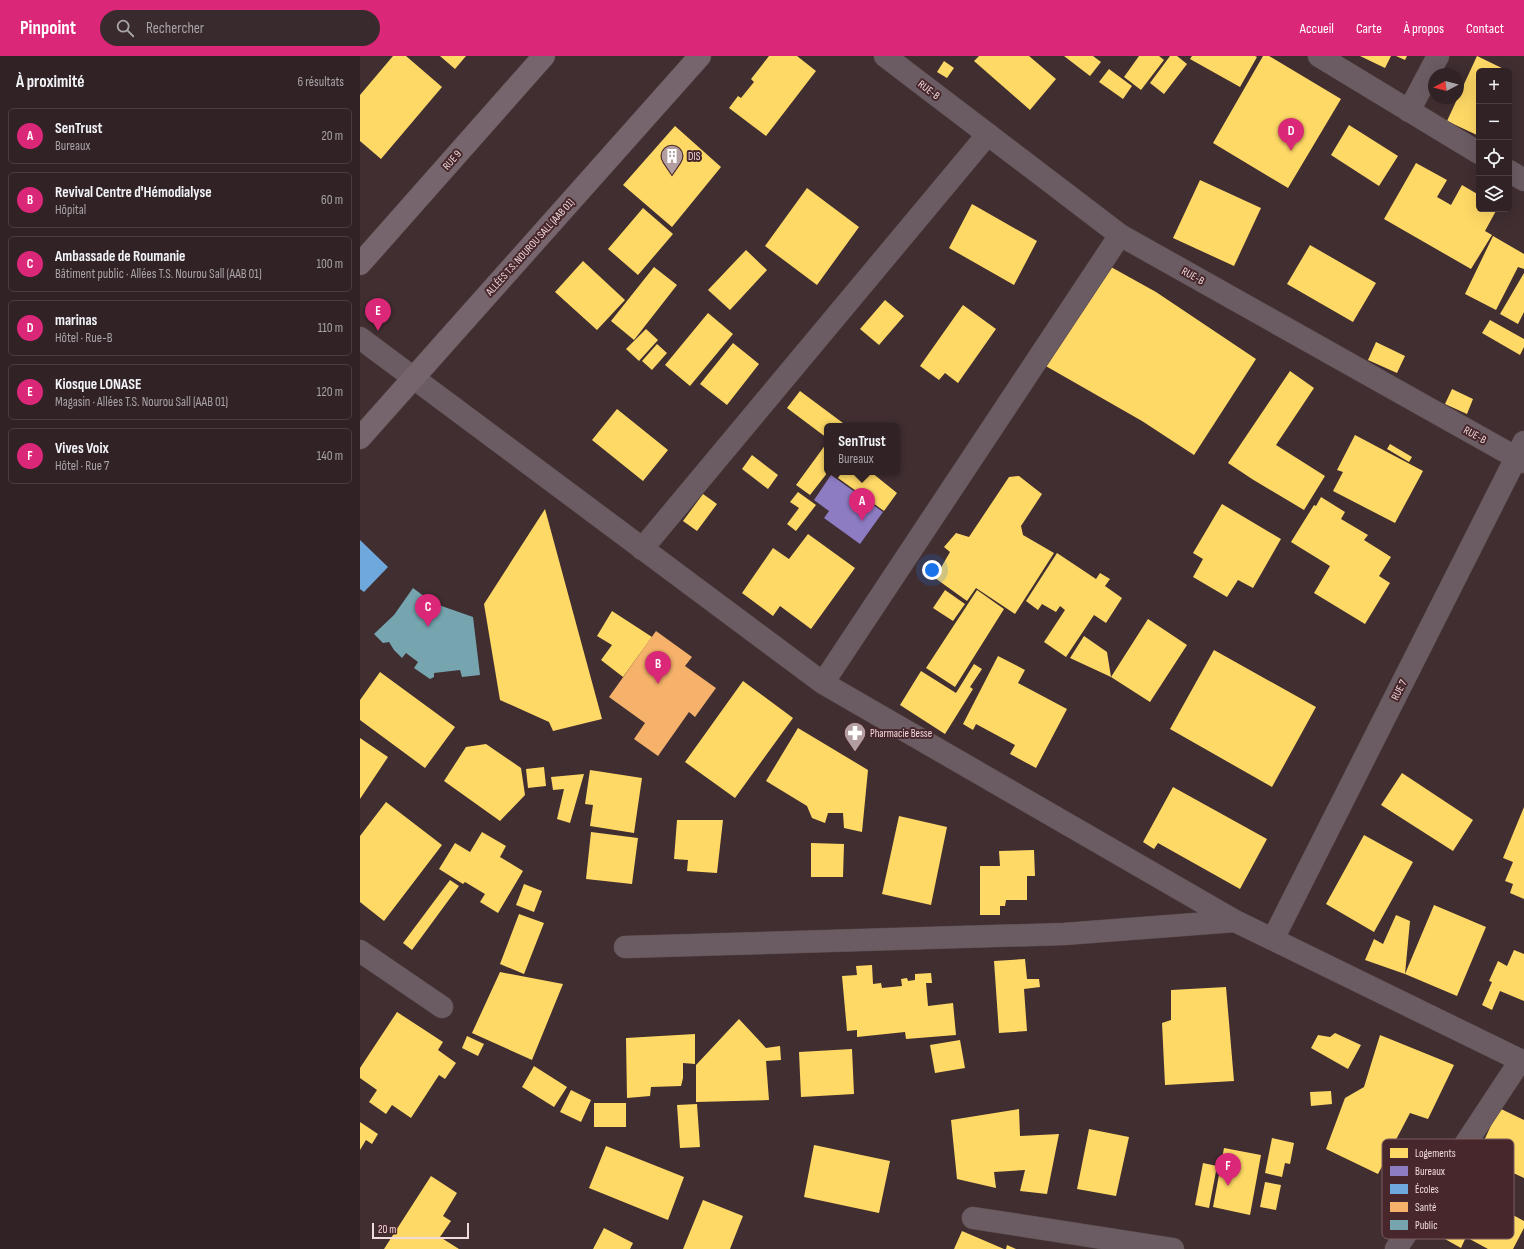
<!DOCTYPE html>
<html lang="fr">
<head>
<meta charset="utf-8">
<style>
	:root { --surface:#302225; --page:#382a2d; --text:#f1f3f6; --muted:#a8a4a7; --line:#4b3f42; --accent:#db2777 }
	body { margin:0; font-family:"Sofia Sans Condensed",sans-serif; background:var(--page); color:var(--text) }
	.controls { position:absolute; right:12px; top:12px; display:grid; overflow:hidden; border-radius:6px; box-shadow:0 4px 16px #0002 }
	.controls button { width:36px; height:36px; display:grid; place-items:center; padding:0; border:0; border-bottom:1px solid var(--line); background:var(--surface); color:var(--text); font:20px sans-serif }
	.compass { position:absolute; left:1068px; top:12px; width:36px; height:36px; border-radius:50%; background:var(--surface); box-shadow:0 4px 16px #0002; rotate:263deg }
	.scale { position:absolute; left:12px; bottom:10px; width:97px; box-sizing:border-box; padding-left:4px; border:2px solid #f0dadc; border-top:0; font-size:11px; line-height:14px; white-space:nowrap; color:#f0dadc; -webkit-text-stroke:3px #47272c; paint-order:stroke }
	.you { position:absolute; left:572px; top:514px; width:14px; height:14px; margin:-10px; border:3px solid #fff; border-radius:50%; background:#1a73e8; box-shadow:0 0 0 6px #1a73e833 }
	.badge { display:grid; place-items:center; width:26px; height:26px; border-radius:50%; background:var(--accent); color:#fff; font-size:13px; font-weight:700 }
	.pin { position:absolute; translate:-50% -33px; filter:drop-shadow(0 1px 2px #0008) }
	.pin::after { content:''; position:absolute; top:21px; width:14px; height:12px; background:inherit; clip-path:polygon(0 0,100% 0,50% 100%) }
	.popup { position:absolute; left:464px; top:367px; width:76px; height:52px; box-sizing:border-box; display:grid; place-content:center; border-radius:6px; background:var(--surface); filter:drop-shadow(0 1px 3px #0005); font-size:13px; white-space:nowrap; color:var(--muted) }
	.popup b { font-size:15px; color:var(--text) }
	.popup::after { content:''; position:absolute; left:50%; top:100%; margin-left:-8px; border:8px solid transparent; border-top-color:var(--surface) }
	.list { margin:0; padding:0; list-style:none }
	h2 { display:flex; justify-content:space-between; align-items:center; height:52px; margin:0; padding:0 16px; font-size:17px }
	h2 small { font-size:13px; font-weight:400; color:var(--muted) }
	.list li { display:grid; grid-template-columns:26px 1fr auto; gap:12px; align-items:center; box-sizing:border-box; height:56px; margin:0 8px 8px; padding:0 8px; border:1px solid var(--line); border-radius:6px }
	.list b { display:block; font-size:15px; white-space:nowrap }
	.list p { margin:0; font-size:13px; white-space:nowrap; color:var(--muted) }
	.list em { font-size:13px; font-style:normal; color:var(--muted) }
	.icon { flex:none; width:22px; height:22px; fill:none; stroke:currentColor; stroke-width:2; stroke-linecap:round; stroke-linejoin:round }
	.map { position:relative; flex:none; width:1164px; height:1193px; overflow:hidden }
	header { display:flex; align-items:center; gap:24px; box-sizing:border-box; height:56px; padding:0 20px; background:var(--accent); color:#fff }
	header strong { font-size:19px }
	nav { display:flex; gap:22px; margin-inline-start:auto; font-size:14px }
	.search { width:280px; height:36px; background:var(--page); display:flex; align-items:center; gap:10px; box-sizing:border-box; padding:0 14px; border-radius:22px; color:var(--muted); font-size:15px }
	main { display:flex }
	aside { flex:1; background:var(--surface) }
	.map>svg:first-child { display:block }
	.homes { fill:#ffd966 }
	.offices { fill:#8e7cc3 }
	.schools { fill:#6fa8dc }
	.health { fill:#f6b26b }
	.public { fill:#76a5af }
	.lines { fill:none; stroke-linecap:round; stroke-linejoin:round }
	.street-casing { stroke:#5a4b4d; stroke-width:23 }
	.secondary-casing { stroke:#5a4b4d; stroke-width:23 }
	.street { stroke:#6a5c62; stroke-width:22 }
	.secondary { stroke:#76656c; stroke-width:22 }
	.labels { text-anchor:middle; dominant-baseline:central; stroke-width:4; stroke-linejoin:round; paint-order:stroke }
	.street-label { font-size:11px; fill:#f0dadc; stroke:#47272c }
	.poi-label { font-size:11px; fill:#f0dadc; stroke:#47272c; text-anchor:start }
	.key { fill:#47272c; stroke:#7a5d61; stroke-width:1 }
	.key-label { font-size:11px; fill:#f0dadc }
</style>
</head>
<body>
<header>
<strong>Pinpoint</strong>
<div class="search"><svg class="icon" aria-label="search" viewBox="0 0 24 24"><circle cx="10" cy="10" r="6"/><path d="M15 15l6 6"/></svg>Rechercher</div>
<nav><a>Accueil</a><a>Carte</a><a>À propos</a><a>Contact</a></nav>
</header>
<main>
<aside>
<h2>À proximité<small>6 résultats</small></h2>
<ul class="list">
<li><span class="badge">A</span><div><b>SenTrust</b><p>Bureaux</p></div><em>20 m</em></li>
<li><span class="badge">B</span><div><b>Revival Centre d'Hémodialyse</b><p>Hôpital</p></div><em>60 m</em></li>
<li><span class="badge">C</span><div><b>Ambassade de Roumanie</b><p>Bâtiment public · Allées T.S. Nourou Sall (AAB 01)</p></div><em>100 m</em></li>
<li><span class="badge">D</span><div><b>marinas</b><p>Hôtel · Rue-B</p></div><em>110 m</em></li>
<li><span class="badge">E</span><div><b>Kiosque LONASE</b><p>Magasin · Allées T.S. Nourou Sall (AAB 01)</p></div><em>120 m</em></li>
<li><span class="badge">F</span><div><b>Vives Voix</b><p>Hôtel · Rue 7</p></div><em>140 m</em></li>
</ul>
</aside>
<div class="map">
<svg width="1164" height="1193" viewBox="0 0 1164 1193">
	<rect width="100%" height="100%" fill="#402e31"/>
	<path class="homes" d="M33,0H46L82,31L21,103L0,85V39Z
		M80,0H106L95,13Z
		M409,0H437L456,15L406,80L369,52L378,40L381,42L394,26L391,23Z
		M619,0H669L696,23L670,54L614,5Z
		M704,0H733L741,6L730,20Z
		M779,0H799L804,4L781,34L764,21Z
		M810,0H817L827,8L804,38L790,27Z
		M832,0H895L897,1L880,31L830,3Z
		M903,0H909L981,43L928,132L853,87Z
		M1000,0H1031L1025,12Z
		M1036,0H1047L1045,4Z
		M1117,0L1148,15H1119V80L1087,65Z
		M584,5L594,12L587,22L577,16Z
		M749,13L772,30L763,43L739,26Z
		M989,69L1038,100L1019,130L971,99Z
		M315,70L361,111L312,171L263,129Z
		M1056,107L1087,124L1077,141L1091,149L1102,129L1119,139V153H1137L1125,175L1132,179L1111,213L1024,163Z
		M840,124L901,152L874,210L813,182Z
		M447,132L499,171L457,229L405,190Z
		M612,148L677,185L654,229L589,192Z
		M283,152L313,178L278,219L248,193Z
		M1133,180L1164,198V213L1158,211L1136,254L1105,238Z
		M950,189L1016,227L993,266L927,228Z
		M386,194L407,214L370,254L348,234Z
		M223,205L265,244L237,274L195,236Z
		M294,211L317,229L274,284L251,265Z
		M751,211L796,236L896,303L834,399L782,365L684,309Z
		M1164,217V256L1158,268L1140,258Z
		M525,244L544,260L519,289L500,273Z
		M603,249L636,273L598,327L585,317L579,324L560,310Z
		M348,257L373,278L330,330L305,309Z
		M1130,264L1164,283V291L1160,299L1122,277Z
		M286,273L298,284L279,305L266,293Z
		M1016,286L1045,300L1037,317L1008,304Z
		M373,287L399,308L367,349L340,328Z
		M297,288L307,297L292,314L282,305Z
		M930,315L954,332L916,389L965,420L944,454L892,423L868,407Z
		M1092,333L1113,343L1107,358L1085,348Z
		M440,335L487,370H467V382L427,352Z
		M257,353L308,394L283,425L232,384Z
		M995,379L1063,415L1035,467L973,435L983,416L977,414Z
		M466,388L468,416L450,439L436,429Z
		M1030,388L1052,401L1049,406L1027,393Z
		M392,399L418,419L408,433L382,413Z
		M482,416H511L537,437L524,455L478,422Z
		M659,420L682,438L661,470L663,479L694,497L655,558L616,532L607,545L575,522L590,496L584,491L596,477L609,481L649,421Z
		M438,436L456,449L436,475L427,468L439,452L430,446Z
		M343,438L357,448L337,475L323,465Z
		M961,441L985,456L981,463L1008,479L1004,484L1031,501L1019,520L1030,527L1005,568L954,537L970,510L931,486L954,449L956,450Z
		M862,448L921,483L893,532L878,524L867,541L833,521L843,503L833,497Z
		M185,453L242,663L193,675L189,666L140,644L124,548Z
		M448,478L495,512L451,573L420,550L413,560L382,537L413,492L429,503Z
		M697,497L736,523L740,517L750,523L745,530L762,542L746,567L734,559L706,601L684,586L705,554L700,550L696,556L682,548L678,554L666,545Z
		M585,534L605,548L593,565L573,552Z
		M617,534L644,553L595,631L566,612Z
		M252,555L292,581L263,621L241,604L252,589L237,580Z
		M788,563L827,589L790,646L751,621Z
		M724,580L747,596L751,621L710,602Z
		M854,594L956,651L912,731L810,673Z
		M638,600L665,614L658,627L707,653L676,712L650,698L655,689L616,668L613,674L603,668Z
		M614,608L622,613L610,631L613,633L585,678L540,649L561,615L596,637Z
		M20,616L95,671L65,712L0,664V644Z
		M383,625L433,662L375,742L325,706Z
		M438,672L508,714L502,776L484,772L483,757H468L465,767L452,762L447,750L406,725Z
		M0,682L28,701L0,743Z
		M126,688L161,712L165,739L140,765L84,725L106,691Z
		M184,711L186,730L168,732L166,713Z
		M230,714L282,722L274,777L230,770L233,749L225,748Z
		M1042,717L1113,764L1093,795L1021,749Z
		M224,718L210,767L197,763L204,733L193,734L191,721Z
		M813,731L907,783L880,833L798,787L794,793L783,786Z
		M26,746L82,789L24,865L0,846V780Z
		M1164,751V843L1150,837L1153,828L1145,825L1153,806L1143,802Z
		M539,760L587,771L571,849L522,838Z
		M317,764H363L357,817L327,815L328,804L314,803Z
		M122,776L146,790L140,801L163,815L138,857L120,846L125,838L105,826L103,828L79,813L95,787L110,796Z
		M231,776L278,782L272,828L226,823Z
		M1004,779L1053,806L1014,876L966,848Z
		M451,787L484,788L483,821H451Z
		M674,794L675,820H667V844H646L645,850H640V859H620V810H640L639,795Z
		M90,824L99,830L52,894L43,887Z
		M164,828L182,835L174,856L156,849Z
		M1074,849L1126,871L1097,940L1045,918Z
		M159,858L184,867L164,918L140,908Z
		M1036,859L1050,865L1045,918L1005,904L1014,883L1023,888Z
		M1154,894L1164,898V945L1140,935L1132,954L1122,949L1132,926L1129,925L1138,905L1147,910Z
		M665,903L667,923H679L680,931L664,933L667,975L639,977L634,905Z
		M512,909L513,928L521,927L522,932L542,930L541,923L547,922L548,925L555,924V918L571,917L572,927H566L568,950L593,947L596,979L546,983L545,976L497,981V974L487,975L482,920L497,919L496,910Z
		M140,916L203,928L172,1004L112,977Z
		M866,931L874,1025L805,1029L802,967L811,964V934Z
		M37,956L83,986L78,994L96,1007L85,1023L79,1019L51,1062L32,1049L26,1058L9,1046L17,1034L0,1022V1012Z
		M379,963L406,992L420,990L421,1004L406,1005L409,1044L336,1046V1009Z
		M975,977L1001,989L988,1013L951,992L958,979L970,981Z
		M335,978V1008L323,1007V1022L321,1030L291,1031L290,1040L267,1042L266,982Z
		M1020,979L1094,1009L1068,1063L1050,1057L1018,1118L966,1093L985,1042L1004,1031Z
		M107,980L124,988L118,1000L102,992Z
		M600,984L605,1012L575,1017L570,989Z
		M492,993L494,1038L441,1041L439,996Z
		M174,1010L207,1031L194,1051L162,1031Z
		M211,1034L231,1044L221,1066L200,1056Z
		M971,1035L972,1048L951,1050L950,1036Z
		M234,1047H266V1071H234Z
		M337,1048L340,1091L320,1092L317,1049Z
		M1139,1052L1164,1064V1122L1117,1100Z
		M659,1053L660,1080L699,1078L687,1138L660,1135L665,1114L634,1116L636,1132L597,1123L591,1064Z
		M0,1066L18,1078L12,1088L6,1084L0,1094Z
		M729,1073L769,1081L756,1140L717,1133Z
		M912,1082L934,1087L930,1108L925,1107L922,1121L905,1117Z
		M454,1089L530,1105L519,1157L444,1141Z
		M246,1090L324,1121L308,1164L229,1132Z
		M864,1092L901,1099L890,1159L853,1151Z
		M843,1107L857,1110L849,1152L835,1149Z
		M71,1120L97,1137L83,1160L91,1165L80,1181L99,1193H24Z
		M905,1126L921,1129L916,1154L900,1151Z
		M1092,1126L1164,1165V1172L1153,1193H1128L1106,1181L1101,1192L1067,1173Z
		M343,1144L383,1160L370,1193H323Z
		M244,1172L273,1187L270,1193H233Z
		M602,1175L644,1193H594Z
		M647,1189L656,1193H646Z"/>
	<path class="offices" d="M471,419L523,456L500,488L464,462L469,455L454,444Z"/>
	<path class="schools" d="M0,484L28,511L4,536L0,533Z"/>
	<path class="health" d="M296,575L332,601L325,610L356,632L335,661L329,656L298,700L274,683L285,667L249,641Z"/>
	<path class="public" d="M53,532L73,547L113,561L120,619L102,621L100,614L74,617V621L70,623L54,612L58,606L46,597L42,602L34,594L29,586L23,587L14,578L34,559Z"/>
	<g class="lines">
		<g class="street-casing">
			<path id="street" d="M525,0L760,179L1164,406
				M959,0L1119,97
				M1049,55L1078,0
				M1149,115L1164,124
				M0,282L463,627L875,865L1164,1006
				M282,493L628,78
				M463,627L760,179
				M913,883L1164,386
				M265,891L704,878L875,865
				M0,895L82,951
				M613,1162L813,1193
				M1036,1193L1160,1005"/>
		</g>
		<g class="secondary-casing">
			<path id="secondary" d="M0,208L184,0
				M0,382L340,0"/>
		</g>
		<use href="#street" class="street"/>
		<use href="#secondary" class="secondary"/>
	</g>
	<defs>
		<g id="building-pin" transform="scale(1.15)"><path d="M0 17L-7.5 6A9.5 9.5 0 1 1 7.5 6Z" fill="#b29ea0" stroke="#47272c"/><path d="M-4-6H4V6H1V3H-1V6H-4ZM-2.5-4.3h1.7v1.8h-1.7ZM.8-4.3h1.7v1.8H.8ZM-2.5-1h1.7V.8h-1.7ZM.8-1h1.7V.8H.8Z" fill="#fff"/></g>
		<g id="pharmacy-pin" transform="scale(1.15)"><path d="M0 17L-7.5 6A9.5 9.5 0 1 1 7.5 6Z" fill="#b29ea0" stroke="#47272c"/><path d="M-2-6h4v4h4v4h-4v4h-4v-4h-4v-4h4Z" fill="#fff"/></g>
	</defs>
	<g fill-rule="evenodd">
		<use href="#building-pin" x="312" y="100"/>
		<use href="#pharmacy-pin" x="495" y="677"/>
	</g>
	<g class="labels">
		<g class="street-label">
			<text transform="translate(569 34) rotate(37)">RUE-B</text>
			<text transform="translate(92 104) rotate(-49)">RUE 9</text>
			<text transform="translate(170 191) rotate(-48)">ALLÉES T.S. NOUROU SALL (AAB 01)</text>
			<text transform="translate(833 220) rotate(29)">RUE-B</text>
			<text transform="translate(1115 379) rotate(29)">RUE-B</text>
			<text transform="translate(1039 634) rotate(-63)">RUE 7</text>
		</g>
		<g class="poi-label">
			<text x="328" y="100">DIS</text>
			<text x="510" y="677">Pharmacie Besse</text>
		</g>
	</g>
	<rect x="1022" y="1083" width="132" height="100" rx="6" class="key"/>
	<rect x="1030" y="1092" width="18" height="10" fill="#ffd966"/>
	<rect x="1030" y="1110" width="18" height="10" fill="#8e7cc3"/>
	<rect x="1030" y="1128" width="18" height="10" fill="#6fa8dc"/>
	<rect x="1030" y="1146" width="18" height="10" fill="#f6b26b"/>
	<rect x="1030" y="1164" width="18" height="10" fill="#76a5af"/>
	<g class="key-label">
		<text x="1055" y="1101">Logements</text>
		<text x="1055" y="1119">Bureaux</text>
		<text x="1055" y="1137">Écoles</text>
		<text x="1055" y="1155">Santé</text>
		<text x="1055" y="1173">Public</text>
	</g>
</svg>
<div class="controls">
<button>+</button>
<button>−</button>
<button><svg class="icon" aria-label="locate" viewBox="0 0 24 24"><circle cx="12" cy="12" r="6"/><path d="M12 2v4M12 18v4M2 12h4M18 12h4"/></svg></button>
<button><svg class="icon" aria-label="layers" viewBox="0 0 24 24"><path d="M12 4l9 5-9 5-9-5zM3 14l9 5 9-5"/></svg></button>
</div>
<svg class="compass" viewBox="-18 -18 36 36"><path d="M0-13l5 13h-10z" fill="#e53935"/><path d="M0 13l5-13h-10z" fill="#a8a4a7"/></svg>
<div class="scale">20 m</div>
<div class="you"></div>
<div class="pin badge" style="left:502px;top:465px">A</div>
<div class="popup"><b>SenTrust</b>Bureaux</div>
<div class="pin badge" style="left:298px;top:628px">B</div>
<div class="pin badge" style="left:68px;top:571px">C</div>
<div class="pin badge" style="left:931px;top:95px">D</div>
<div class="pin badge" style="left:18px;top:275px">E</div>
<div class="pin badge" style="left:868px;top:1130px">F</div>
</div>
</main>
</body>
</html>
